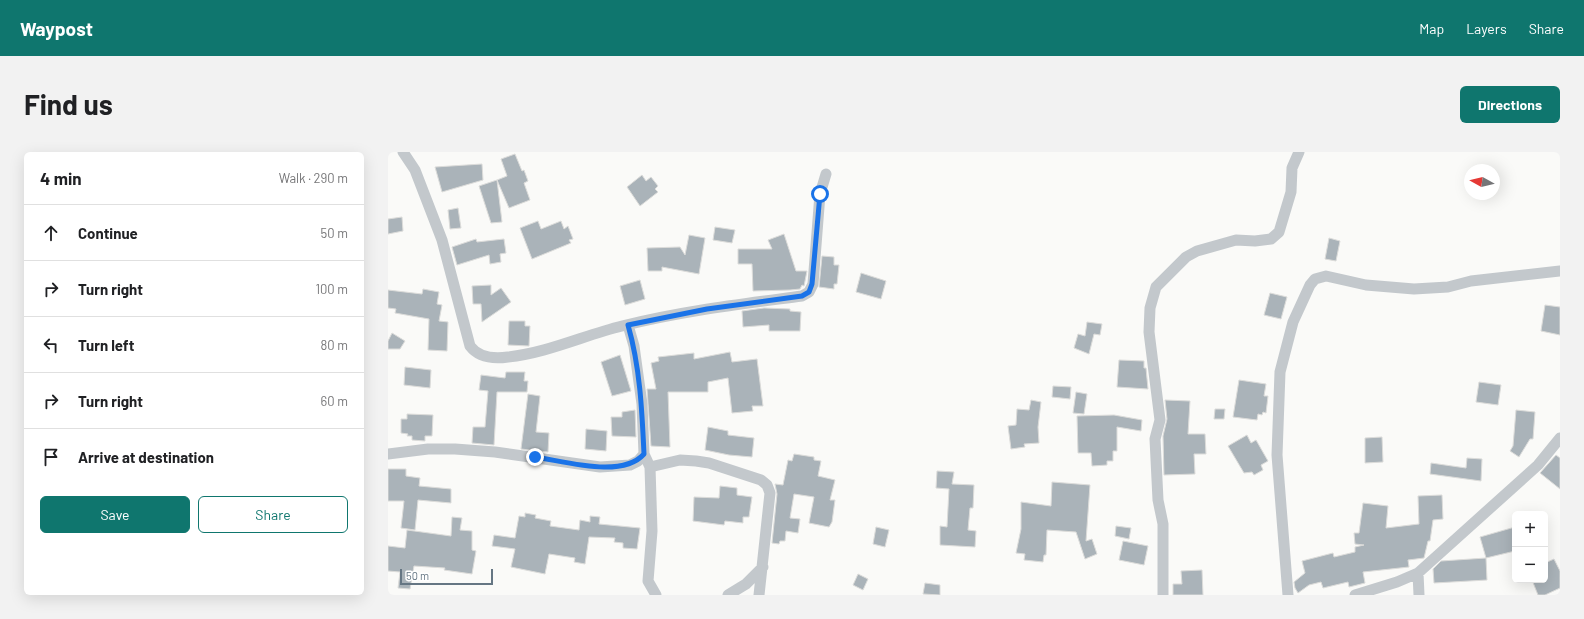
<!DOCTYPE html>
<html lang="en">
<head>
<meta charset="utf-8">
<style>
	:root { --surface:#fff; --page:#f2f2f2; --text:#202124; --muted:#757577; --line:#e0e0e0; --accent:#0f766e }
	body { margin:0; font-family:Barlow,sans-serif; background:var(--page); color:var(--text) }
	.controls { position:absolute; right:12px; bottom:12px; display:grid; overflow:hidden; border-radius:6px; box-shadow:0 4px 16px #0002 }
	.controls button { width:36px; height:36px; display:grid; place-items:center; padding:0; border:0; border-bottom:1px solid var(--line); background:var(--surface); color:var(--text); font:20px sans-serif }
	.compass { position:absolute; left:1076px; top:12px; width:36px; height:36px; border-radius:50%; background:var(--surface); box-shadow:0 4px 16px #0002; rotate:278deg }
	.scale { position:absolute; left:12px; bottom:10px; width:93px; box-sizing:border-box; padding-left:4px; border:2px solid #657683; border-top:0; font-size:11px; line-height:14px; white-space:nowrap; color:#657683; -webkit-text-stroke:3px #fff; paint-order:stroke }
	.stop { position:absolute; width:12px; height:12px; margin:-9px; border:3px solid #1a73e8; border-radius:50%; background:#fff }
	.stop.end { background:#1a73e8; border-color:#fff; box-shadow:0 1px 4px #0008 }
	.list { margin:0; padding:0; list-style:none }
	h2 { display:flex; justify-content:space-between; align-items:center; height:52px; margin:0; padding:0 16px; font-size:17px }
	h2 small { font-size:13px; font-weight:400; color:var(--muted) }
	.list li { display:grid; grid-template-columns:26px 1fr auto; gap:12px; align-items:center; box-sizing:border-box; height:56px; padding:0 16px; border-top:1px solid var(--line) }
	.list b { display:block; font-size:15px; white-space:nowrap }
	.list em { font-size:13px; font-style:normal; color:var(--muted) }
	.actions { display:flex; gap:8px; padding:12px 16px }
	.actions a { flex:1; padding:9px 0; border:1px solid var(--accent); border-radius:6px; text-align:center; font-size:14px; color:var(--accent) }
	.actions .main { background:var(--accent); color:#fff }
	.icon { flex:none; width:22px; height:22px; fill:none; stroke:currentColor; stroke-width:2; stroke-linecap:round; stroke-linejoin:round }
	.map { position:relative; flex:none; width:1172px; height:443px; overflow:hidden; border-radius:6px }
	header { display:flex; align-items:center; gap:24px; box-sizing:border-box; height:56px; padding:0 20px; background:var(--accent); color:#fff }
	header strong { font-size:19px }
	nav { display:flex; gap:22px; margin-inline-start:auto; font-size:14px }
	.intro { display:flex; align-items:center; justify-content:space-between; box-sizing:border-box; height:96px; padding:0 24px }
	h1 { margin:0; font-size:28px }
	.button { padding:10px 18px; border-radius:6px; background:var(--accent); color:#fff; font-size:14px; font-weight:700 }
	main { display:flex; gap:24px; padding:0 24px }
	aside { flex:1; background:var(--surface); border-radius:6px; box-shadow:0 4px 16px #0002 }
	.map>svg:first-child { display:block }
	.building { fill:#aab3b9; stroke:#dcdcda }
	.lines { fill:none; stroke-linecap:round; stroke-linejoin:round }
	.minor { stroke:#c3c8cc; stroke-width:11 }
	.route { stroke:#1a73e8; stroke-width:5 }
</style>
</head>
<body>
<header>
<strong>Waypost</strong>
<nav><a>Map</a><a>Layers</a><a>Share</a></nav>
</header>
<div class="intro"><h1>Find us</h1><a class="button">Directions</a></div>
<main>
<aside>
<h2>4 min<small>Walk · 290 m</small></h2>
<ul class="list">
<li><svg class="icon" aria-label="ahead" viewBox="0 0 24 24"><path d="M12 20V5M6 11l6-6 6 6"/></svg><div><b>Continue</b></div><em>50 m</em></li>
<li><svg class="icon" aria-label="right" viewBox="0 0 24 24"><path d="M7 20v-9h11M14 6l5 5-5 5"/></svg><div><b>Turn right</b></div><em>100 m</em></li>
<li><svg class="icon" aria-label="left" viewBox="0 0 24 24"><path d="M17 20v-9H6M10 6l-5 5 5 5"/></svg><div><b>Turn left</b></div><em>80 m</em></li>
<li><svg class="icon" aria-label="right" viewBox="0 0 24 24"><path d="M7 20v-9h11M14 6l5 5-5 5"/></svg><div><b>Turn right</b></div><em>60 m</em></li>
<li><svg class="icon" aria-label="arrive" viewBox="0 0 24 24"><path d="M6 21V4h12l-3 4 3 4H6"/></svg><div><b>Arrive at destination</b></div></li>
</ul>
<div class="actions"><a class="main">Save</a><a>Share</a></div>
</aside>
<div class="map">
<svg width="1172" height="443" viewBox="0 0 1172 443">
	<rect width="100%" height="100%" fill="#fafaf8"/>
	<path class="building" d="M127,2L134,19L136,18L140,29L136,31L142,48L121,56L109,28L119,24L113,7Z
		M94,12L95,28L54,40L47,15Z
		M254,23L258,29L263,25L270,34L267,37L270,40L252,54L239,35Z
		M109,28L114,70L103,71L91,34Z
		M70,56L73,76L62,77L60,58Z
		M14,65L15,79L0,82V67Z
		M150,69L153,77L173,69L176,77L180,74L185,87L181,88L183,91L144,107L132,76Z
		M327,75L347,78L344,91L325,88Z
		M396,82L408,119H419L416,134L414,133L412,137L402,138L365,139L364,112H350V97H384L380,88Z
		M301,83L317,86L311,122L274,115V119H260L259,96L292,95L297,103Z
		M941,86L952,89L948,109L937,107Z
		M88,87L89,90L116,87L118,101L112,102L113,110L102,112L101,103L69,113L64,95Z
		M434,104L446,105V113H451L449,132H446V137L431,135Z
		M473,121L498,129L493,147L468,140Z
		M252,128L257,147L237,153L232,134Z
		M103,133V143L113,136L123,150L94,170L93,152H85L84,134Z
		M35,137L51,140L49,152L54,153L51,169L60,170L59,199L40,198L41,167L7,161L8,157L0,156V138L34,142Z
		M882,141L899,145L893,167L876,163Z
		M1157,153L1172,155V183L1153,179Z
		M376,156L402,157V159L413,160L412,179H381V173L355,175L354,159Z
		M121,169H137V174H142L141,194L120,193Z
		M699,170L714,172L712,183L706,182L701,202L686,196L690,182L697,184Z
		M4,181L17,189L12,197H0V189Z
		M342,200L344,210L369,207L375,254H364L365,259L344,261L340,226L320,230V240H280L282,295L263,294L259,237H268L263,211L271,209L270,205L306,201V207Z
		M232,203L243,239L224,244L213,210Z
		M731,208L756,209V216H758L760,237L729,235Z
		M17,215L43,218L42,236L16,233Z
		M118,220H137L136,229H140L139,240H109L106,293L84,291L85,275H97L100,239L91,238L93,223L117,226Z
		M851,228L878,232L876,244H880L878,261L875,260L874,263L870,262L869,268L845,265Z
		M1091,230L1113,233L1110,253L1088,250Z
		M665,234L683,235L682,247L664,245Z
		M688,240L699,242L696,262L685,261Z
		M140,242L152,244L148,280L161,281L160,300L133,297Z
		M643,248L653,250L650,275L651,291L636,292L637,295L623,297L620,274L628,273L629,257L641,258Z
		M777,248L802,249L800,282H817L818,302H806L807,322L776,323L775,284L779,267Z
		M827,257H837L836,267H826Z
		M247,258L248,285L224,284L223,265H234V260Z
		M1128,258L1147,260L1145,287H1142L1131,305L1122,299L1125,294Z
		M19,262L45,263L44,284H37V289L24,288V284H19L20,282L13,281V267H19Z
		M726,263L754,268L753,279L729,275V299H725V309H719V313L704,314L703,301H690L689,264Z
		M320,275L340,279V283L366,286L364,305L341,303L317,298Z
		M198,277L219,279L218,299L197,297Z
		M859,283L863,291L868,288L880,309L873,313L875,318L866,323L864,320L856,321L840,294Z
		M994,285L995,310L977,311V286Z
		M406,302L426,305V308L433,309L430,324L447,328L442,348H447L444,370L441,375L421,371L426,345L406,342L402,366L412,367L410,381L398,379L397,389H392L391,392L384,391L389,342L387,332L395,333L400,308L404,309Z
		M1168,303L1172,306V337L1152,321Z
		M1079,306L1094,307L1093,329L1042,322L1043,311L1078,316Z
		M0,317H18V324L32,326L31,334L63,337V351L30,348L27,378L13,376L16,349H0Z
		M549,319L566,320L564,332L586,333L585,356H582L580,378L588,379L587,395L552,393V374L559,375L561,337L548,336Z
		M664,330L702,333L698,389L704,387L709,402L697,407L688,380L659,378L658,403H656L655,410L636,408L637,402L628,401L633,377V350L663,354Z
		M332,334L349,336V343L364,345L361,365H355V371L337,369L336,373L305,369L306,345L331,346Z
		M1054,343L1055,367L1045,368L1042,389H1040L1036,406L1020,408L1021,415L975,420L977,431L961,435L960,430L935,436L933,430L921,433L910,441L907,436L906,430L917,421L914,409L945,401L946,405L967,400V395L976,393L967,392L966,381H971L975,351L1000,354L998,376L1031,372L1030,344Z
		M137,361L148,363L147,366L163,369L162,374L191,378L192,368L202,370V364L212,365L211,372L252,376L249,397L235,396V391L226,390L227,386L201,385L197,412L186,410L187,406L161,402L157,422L123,415L127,397L104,394L106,383L127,386L131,364L137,365Z
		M64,365L74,366L72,378L84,379V398L88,399L84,422L56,418L57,416L26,414L22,437L10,436L12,420L0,419V394L17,396L19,378L63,384Z
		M728,374L743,376L741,387L727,384Z
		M488,375L501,378L497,395L485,392Z
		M1127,375V399L1098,406L1092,385Z
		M735,389L760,394L756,413L731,408Z
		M1098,406L1099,428L1046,431L1045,417L1053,409Z
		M1166,407L1172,419V436L1157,443H1150L1144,428H1157V411Z
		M814,418L815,443H785V432H794L793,419Z
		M470,422L480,427L475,438L465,433Z
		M537,431L552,433V443L535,442Z"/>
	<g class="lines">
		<path class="minor" d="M15,0L27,18L54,88L82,194C91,206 106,207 120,205C159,201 197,183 234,174C293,159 354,152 414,144L421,140L425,132L432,42L438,22
			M240,173L246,194L254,252L256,302L262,315L264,379L260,429L268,443
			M0,302L40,297H67L107,300L212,315L242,313L250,309L256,302
			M262,315L292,308L308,309L321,311L373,328L379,333L382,341L371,443
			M1030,421L1031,443
			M340,443L358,432L375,415
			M775,443V372L770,348L767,287L772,268L761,180L762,156L768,135L798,105L809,99L848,88L867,89L883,87L891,80L903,40L904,16L911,0
			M900,443L889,303L892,220L905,170L922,133L927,127L938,124L978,133L1026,137L1060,135L1083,129L1172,119
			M967,443L1009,430L1030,421L1150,313L1172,286"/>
	</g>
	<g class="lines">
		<path class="route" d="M147,305C176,309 234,327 256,302C254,258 252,215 240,173L319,157L414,144L421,140L424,132L432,42"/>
	</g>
</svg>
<div class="controls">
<button>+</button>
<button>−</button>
</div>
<svg class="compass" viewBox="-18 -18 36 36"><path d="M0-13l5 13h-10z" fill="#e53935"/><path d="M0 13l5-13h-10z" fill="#757577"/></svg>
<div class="scale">50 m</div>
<div class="stop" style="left:432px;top:42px"></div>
<div class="stop end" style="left:147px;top:305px"></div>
</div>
</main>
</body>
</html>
